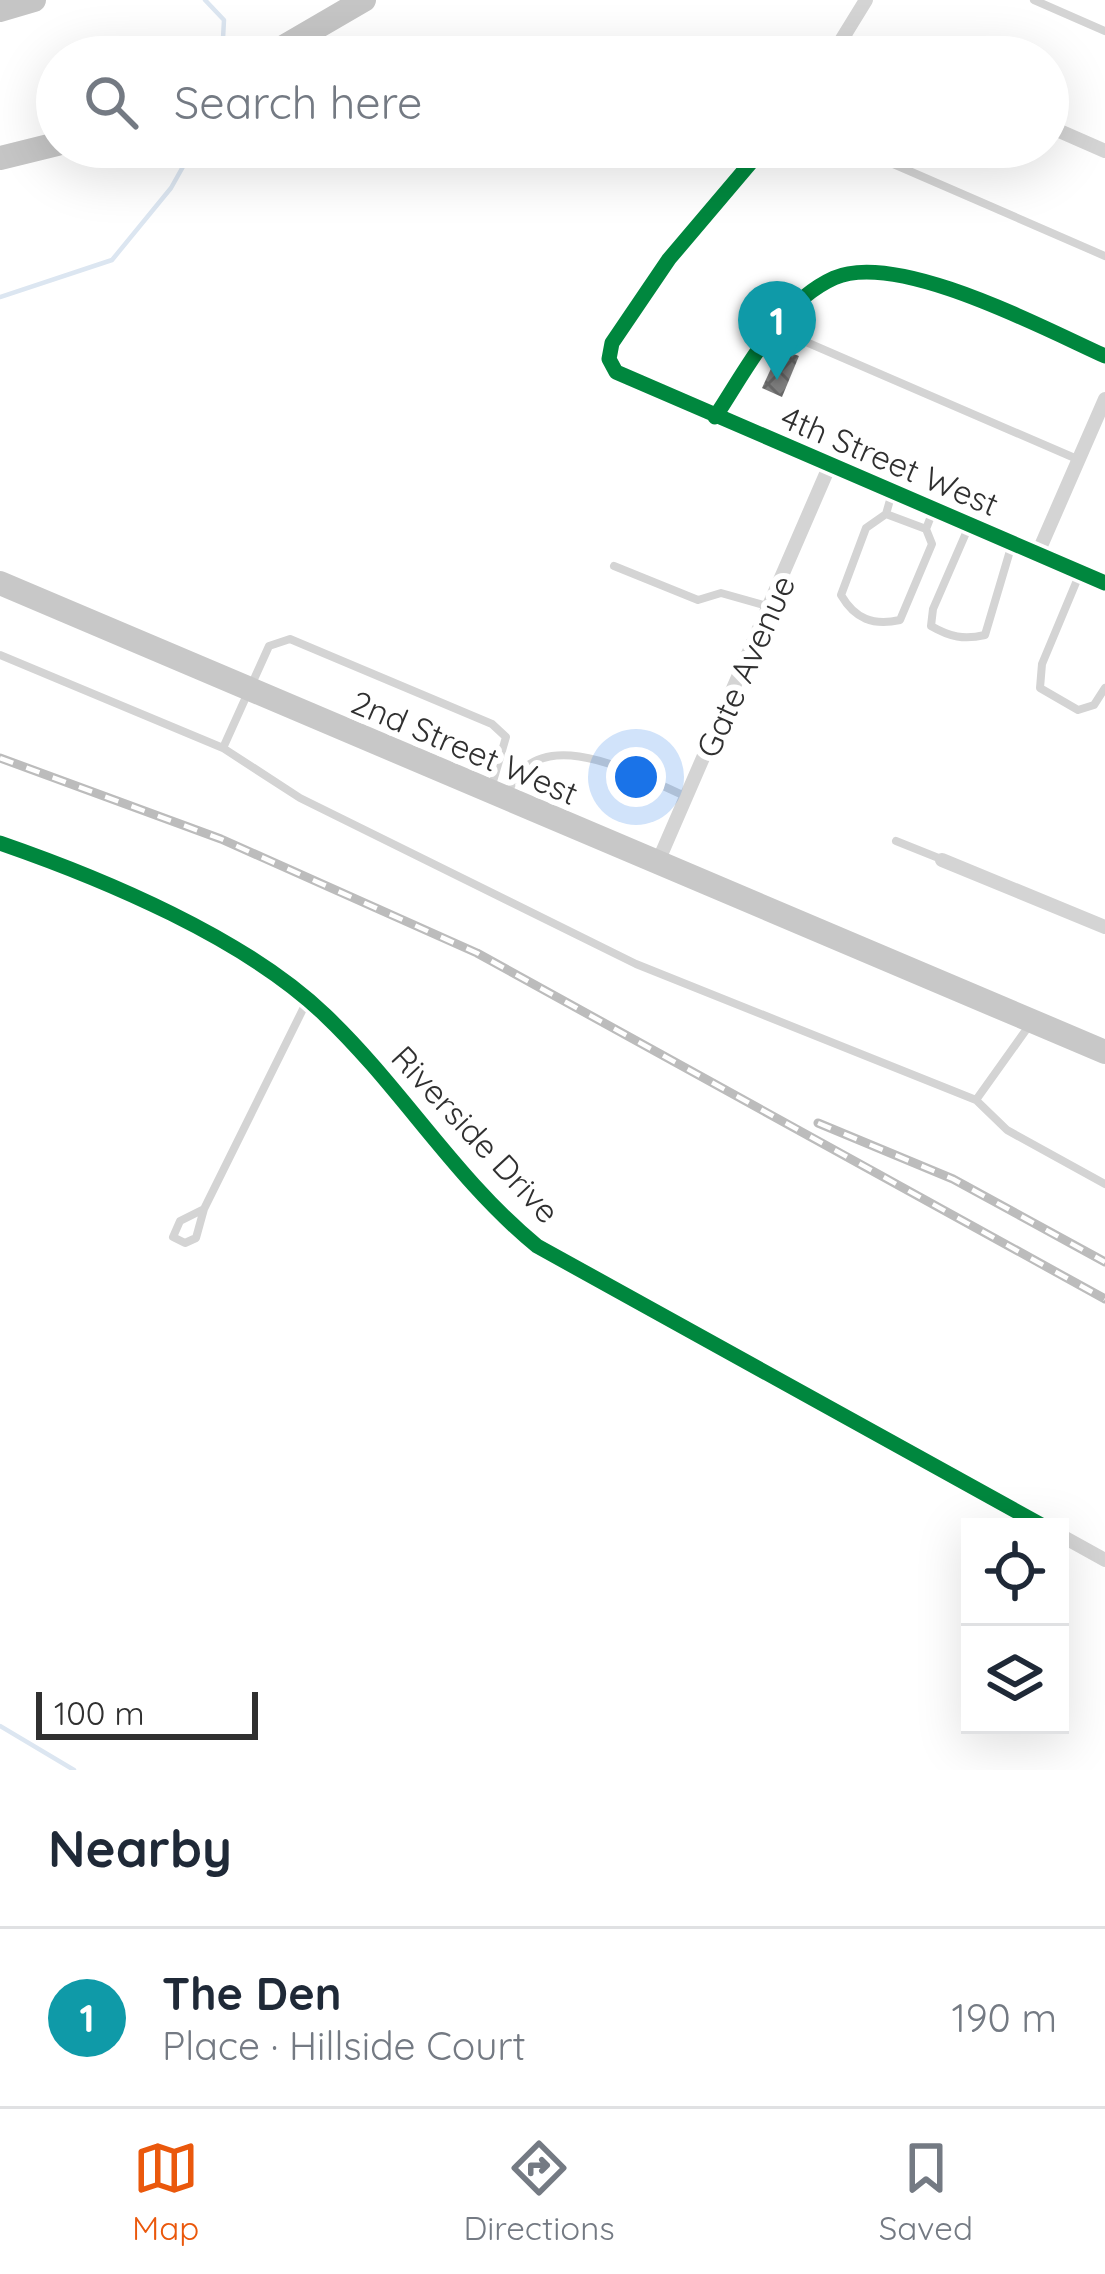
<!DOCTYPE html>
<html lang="en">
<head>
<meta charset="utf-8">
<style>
	:root { --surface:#fff; --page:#f2f2f3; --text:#1f2937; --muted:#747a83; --line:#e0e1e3; --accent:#ea580c }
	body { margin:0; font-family:Quicksand,sans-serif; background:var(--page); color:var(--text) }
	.controls { position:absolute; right:36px; bottom:36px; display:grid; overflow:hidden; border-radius:0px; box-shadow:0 12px 48px #0002 }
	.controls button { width:108px; height:108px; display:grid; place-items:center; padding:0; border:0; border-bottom:3px solid var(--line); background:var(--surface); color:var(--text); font:60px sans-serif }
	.scale { position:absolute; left:36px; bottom:30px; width:222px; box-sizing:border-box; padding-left:12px; border:6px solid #303030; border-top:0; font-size:33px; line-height:42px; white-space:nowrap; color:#303030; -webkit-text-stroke:9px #fff; paint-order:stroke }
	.you { position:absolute; left:636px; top:777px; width:42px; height:42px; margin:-30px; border:9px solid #fff; border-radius:50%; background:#1a73e8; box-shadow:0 0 0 18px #1a73e833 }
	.badge { display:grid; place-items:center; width:78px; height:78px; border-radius:50%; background:var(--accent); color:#fff; font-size:39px; font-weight:700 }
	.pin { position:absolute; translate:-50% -99px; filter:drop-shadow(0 3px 6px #0008) }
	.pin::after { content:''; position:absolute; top:63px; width:42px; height:36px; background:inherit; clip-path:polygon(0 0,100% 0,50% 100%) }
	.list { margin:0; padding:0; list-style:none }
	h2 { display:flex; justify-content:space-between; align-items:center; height:156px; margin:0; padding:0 48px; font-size:51px }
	h2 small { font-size:39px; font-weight:400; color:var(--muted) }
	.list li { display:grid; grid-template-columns:78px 1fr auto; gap:36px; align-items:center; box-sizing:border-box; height:180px; padding:0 48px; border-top:3px solid var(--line) }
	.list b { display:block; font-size:45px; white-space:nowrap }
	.list p { margin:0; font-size:39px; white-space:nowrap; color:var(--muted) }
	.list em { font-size:39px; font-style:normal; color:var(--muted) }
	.icon { flex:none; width:66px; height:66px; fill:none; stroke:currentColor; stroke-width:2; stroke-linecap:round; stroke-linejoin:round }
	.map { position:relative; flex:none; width:1105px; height:1770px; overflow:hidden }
	.search { position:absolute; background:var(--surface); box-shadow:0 12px 48px #0002; left:36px; right:36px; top:36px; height:132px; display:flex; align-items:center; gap:30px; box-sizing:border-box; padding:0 42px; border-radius:66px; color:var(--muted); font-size:45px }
	.sheet { height:336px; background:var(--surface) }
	nav { display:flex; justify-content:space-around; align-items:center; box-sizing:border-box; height:168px; border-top:3px solid var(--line); background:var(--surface); font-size:33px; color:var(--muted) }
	nav a { display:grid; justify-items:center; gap:6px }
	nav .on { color:var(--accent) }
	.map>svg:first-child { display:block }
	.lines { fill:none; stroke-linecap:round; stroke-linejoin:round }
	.stream { stroke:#dce6f1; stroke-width:4.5 }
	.building { fill:url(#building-cross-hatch) }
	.service { stroke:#d4d4d4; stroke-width:8 }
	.minor { stroke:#d4d4d4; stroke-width:14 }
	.primary { stroke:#c8c8c8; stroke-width:24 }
	.trunk { stroke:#c5c5c5; stroke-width:24 }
	.rail-casing { stroke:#bcbcbc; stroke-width:9 }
	.rail { stroke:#fff; stroke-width:4.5; stroke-dasharray:14; stroke-linecap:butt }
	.cycleway-casing { stroke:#fff; stroke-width:22 }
	.cycleway { stroke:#00873e; stroke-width:15 }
	.labels { text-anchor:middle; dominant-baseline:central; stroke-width:12; stroke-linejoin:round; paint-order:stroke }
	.street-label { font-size:33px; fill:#303030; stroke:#fff }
</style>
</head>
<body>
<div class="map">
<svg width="1105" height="1770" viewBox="0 0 1105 1770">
	<defs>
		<pattern id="building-cross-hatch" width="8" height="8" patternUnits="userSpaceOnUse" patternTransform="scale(3)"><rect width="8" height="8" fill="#7f7f7f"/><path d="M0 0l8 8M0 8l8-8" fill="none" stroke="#686868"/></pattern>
	</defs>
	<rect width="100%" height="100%" fill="#fff"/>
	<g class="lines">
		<path class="stream" d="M205,0L224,20L222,57
			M0,297L112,260L171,188L194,147
			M0,1726L74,1770"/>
	</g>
	<path class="building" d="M780,349L799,356L782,397L762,388Z"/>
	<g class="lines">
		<path class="service" d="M1034,0L1105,31
			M854,147L1105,256
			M776,329L1077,459
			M892,493L886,514L866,528L841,595C855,619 873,626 900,620L932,544L926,529L933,511
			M886,514L926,529
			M969,526L933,609L931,626C950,637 964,640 985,635L1012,544
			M614,566L698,600L721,593L771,607
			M1080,573L1042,664L1040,688L1078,710L1094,705L1105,688
			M0,655L223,748L300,798L636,964L976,1100L1007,1130L1105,1184
			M223,748L269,646L290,639L492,724L506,737L492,785
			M508,793C536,718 636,774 687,797
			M896,841L941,859
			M976,1100L1031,1023
			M204,1209L307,1001
			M204,1209L196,1238L185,1243L173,1237L180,1221Z"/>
		<path class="minor" d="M842,39L884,57
			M831,57L866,0
			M1048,126L1105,151
			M764,147L669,259L612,343L609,359L616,372L1105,583
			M715,417C747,369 779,303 834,278C897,250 1045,329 1105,356
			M1037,555L1105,399
			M0,843C104,879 245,938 325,1015C401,1087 455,1179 537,1246L1045,1527
			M942,860L1105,927
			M657,864L829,467
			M1060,1535L1105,1560"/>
		<path class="primary" d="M0,583L1105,1052"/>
		<path class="trunk" d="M0,10L34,0
			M266,57L364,0
			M0,158L57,144"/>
		<g class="rail-casing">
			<path id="rail" d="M0,758L221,839L477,953L1105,1299
				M818,1123L953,1179L1105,1262"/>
		</g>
		<use href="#rail" class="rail"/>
		<g class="cycleway-casing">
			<path id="cycleway" d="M764,147L669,259L612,343L609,359L616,372L1105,583
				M715,417C747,369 779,303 834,278C897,250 1045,329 1105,356
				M0,843C104,879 245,938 325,1015C401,1087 455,1179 537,1246L1045,1527"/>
		</g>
		<use href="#cycleway" class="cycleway"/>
	</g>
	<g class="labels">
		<g class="street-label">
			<text transform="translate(890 460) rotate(23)">4th Street West</text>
			<text transform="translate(745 666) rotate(-66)">Gate Avenue</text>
			<text transform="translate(465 747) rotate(23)">2nd Street West</text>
			<text transform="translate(476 1134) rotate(47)">Riverside Drive</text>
		</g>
	</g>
</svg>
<div class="controls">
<button><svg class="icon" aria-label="locate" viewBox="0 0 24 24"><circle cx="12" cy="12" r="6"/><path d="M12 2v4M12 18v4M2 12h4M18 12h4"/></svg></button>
<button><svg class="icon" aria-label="layers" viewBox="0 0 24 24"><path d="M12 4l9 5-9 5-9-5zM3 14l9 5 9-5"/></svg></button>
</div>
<div class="scale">100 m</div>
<div class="you"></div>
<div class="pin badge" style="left:777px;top:380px;background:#0f9aa8">1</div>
<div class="search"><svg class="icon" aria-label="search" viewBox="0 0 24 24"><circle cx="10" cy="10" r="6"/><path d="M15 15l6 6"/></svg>Search here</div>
</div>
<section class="sheet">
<h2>Nearby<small></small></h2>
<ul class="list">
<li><span class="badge" style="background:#0f9aa8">1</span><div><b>The Den</b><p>Place · Hillside Court</p></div><em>190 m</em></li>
</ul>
</section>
<nav>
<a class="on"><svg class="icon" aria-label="map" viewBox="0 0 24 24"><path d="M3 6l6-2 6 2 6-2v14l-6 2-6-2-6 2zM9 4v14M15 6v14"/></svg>Map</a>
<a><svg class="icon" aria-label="directions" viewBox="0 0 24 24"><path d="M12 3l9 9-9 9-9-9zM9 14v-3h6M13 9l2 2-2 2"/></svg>Directions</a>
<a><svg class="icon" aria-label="saved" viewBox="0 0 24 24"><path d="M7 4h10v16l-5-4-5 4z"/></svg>Saved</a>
</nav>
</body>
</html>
